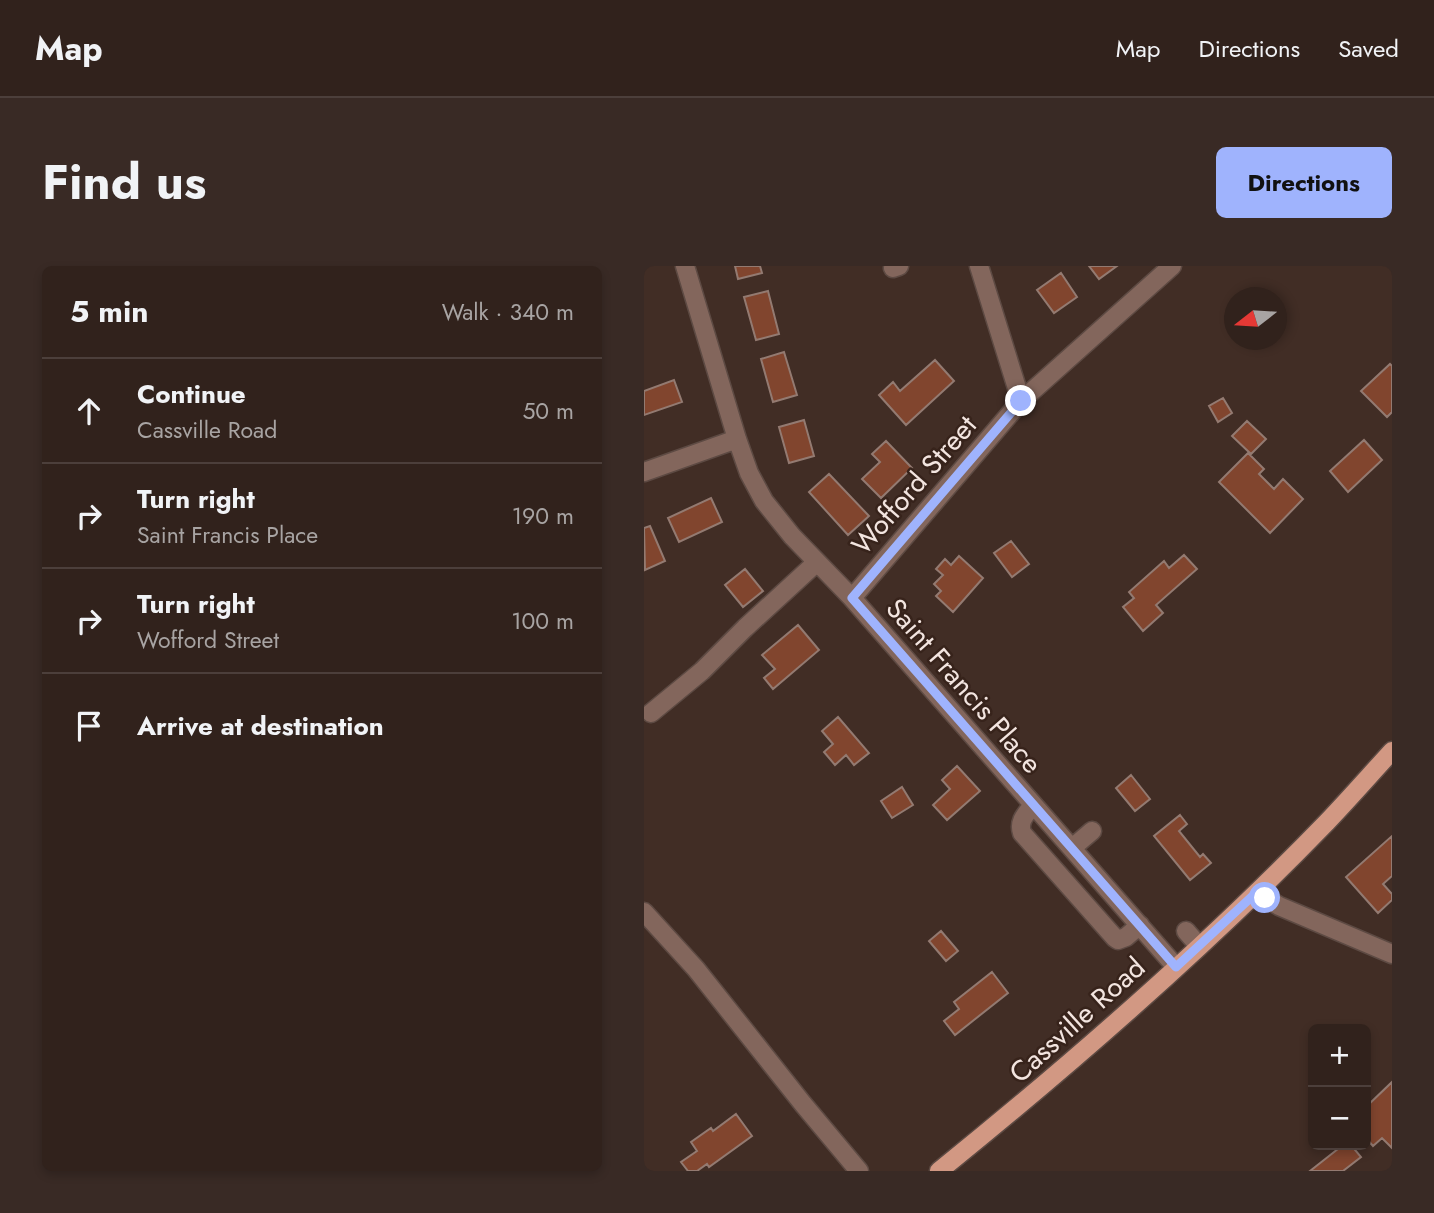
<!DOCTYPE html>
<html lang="en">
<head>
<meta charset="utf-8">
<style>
	:root { --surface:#31221c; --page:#392a25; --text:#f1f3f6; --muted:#a8a4a3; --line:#4c3f3b; --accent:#9fb3fd }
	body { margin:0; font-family:Jost,sans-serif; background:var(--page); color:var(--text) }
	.controls { position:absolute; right:21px; bottom:21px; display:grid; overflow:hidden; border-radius:10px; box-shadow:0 4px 10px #0003 }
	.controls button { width:63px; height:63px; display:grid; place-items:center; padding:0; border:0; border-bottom:2px solid var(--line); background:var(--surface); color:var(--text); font:35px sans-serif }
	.compass { position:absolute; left:580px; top:21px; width:63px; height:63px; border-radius:50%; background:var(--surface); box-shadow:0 4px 10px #0003; rotate:253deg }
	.stop { position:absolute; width:21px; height:21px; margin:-16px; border:5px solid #9fb3fd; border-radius:50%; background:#fff }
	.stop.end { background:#9fb3fd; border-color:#fff; box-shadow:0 2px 7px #0008 }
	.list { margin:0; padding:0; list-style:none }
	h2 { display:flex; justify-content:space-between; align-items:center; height:91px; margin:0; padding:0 28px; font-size:30px }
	h2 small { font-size:23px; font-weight:400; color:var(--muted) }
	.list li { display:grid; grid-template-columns:46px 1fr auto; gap:21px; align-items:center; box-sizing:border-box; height:105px; padding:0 28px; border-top:2px solid var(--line) }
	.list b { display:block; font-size:26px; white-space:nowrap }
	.list p { margin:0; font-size:23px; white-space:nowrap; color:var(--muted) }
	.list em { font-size:23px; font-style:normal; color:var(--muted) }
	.icon { flex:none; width:38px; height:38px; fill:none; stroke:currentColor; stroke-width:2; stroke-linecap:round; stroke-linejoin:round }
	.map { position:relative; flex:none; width:748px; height:905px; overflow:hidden; border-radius:10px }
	header { display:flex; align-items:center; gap:42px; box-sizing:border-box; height:98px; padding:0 35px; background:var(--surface); border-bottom:2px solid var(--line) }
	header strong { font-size:33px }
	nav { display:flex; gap:38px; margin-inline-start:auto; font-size:24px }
	.intro { display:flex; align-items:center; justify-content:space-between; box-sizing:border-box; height:168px; padding:0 42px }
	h1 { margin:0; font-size:49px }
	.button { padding:18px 32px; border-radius:10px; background:var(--accent); color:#111; font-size:24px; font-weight:700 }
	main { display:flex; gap:42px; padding:0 42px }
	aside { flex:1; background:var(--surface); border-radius:10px; box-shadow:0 4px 10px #0003 }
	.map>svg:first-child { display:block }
	.building { fill:#81452e; stroke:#937a71; stroke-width:2 }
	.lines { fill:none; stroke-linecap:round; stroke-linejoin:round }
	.minor-casing { stroke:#5d4a43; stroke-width:21 }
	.major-casing { stroke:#5d4a43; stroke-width:21 }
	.minor { stroke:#83665c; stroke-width:18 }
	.major { stroke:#d29883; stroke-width:18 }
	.route { stroke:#9fb3fd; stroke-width:9 }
	.labels { text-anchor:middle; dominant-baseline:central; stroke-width:5; stroke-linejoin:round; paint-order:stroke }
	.street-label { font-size:28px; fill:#f3e5e0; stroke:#37231b }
</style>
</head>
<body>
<header>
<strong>Map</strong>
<nav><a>Map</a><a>Directions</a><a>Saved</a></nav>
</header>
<div class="intro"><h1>Find us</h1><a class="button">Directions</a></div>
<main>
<aside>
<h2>5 min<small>Walk · 340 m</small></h2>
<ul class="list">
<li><svg class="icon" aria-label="ahead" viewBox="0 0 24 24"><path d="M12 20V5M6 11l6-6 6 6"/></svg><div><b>Continue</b><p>Cassville Road</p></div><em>50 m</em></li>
<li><svg class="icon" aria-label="right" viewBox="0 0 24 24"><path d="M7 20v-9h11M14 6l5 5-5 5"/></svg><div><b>Turn right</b><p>Saint Francis Place</p></div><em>190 m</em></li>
<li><svg class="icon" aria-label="right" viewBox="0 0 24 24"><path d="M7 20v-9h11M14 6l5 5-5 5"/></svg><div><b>Turn right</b><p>Wofford Street</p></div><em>100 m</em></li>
<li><svg class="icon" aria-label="arrive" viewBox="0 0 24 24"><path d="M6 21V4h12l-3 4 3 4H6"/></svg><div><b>Arrive at destination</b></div></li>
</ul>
</aside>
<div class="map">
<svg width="748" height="905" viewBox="0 0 748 905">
	<rect width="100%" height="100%" fill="#412d25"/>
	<path class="building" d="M91,0H116L118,7L94,13Z
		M445,0H473L455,13Z
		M417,7L433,31L410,47L393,24Z
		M124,25L135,68L112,74L100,31Z
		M140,86L153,129L129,136L117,93Z
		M291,94L310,115L262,159L235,129L249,116L256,125Z
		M746,98L748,100V146L743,151L717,125Z
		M30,114L38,136L0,149V125Z
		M579,132L588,147L574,156L565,140Z
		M160,154L170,190L145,197L135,161Z
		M603,155L622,173L607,188L588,170Z
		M720,174L738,194L704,226L686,205Z
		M242,175L268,202L237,232L218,213L236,196L228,188Z
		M604,187L620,203L615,208L630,223L639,213L659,233L626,267L575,216Z
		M185,208L225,250L204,269L165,226Z
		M67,232L78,256L35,276L24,252Z
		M6,260L21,295L1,304L0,262Z
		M367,275L385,298L368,311L350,287Z
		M540,289L553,303L512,339L519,347L499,365L479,341L490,332L485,326L520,295L525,302Z
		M315,290L339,312L309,346L292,330L297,325L290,318L299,309L292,303L301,293L307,299Z
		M101,303L119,325L99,341L81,319Z
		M154,359L175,384L129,423L120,412L131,403L118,389Z
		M194,451L225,487L210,499L202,489L191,499L180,486L189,478L178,465Z
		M313,500L336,525L303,554L289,539L306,523L298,514Z
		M487,509L506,533L491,545L472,522Z
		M258,521L269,539L248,552L237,535Z
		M536,549L543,558L535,565L556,591L559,588L567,597L546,614L510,570Z
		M748,570V610L739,618L748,628V634L734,647L702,611Z
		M297,665L314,685L302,695L285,675Z
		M348,706L364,727L311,769L300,755L315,743L310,736Z
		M748,816V882L738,872L729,880L722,872V841Z
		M92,848L108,870L65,901L63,898L53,905H44L37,896L53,885L47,876L67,862L69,865Z
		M699,879H707L717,891L699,905H666Z"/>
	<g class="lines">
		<g class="minor-casing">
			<path id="minor" d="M41,0L93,173L105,207L120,235L148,270L208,332L532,701
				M335,0L377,135
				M249,2L255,0
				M0,206L93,173
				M208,332L377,135L528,0
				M7,447L58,405L101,362L173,296
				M389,539C382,548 374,555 378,567L471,672L474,674L482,671L496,659
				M428,582L448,565
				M614,625L621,631L635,640L748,688
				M0,646L52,703L159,838L215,905
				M542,665L555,680"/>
		</g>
		<g class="major-casing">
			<path id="major" d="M295,905C430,796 562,681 683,556C705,533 726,509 748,485"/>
		</g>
		<use href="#minor" class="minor"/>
		<use href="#major" class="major"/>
	</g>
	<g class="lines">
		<path class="route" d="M377,135L208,332L532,701L614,625L621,632"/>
	</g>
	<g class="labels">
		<g class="street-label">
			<text transform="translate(270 219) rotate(-49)">Wofford Street</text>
			<text transform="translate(320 420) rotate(49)">Saint Francis Place</text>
			<text transform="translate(433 754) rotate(-42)">Cassville Road</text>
		</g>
	</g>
</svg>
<div class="controls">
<button>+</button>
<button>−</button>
</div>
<svg class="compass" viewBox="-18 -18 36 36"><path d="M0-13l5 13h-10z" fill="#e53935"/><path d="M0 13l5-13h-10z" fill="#a8a4a3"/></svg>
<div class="stop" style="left:621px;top:632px"></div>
<div class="stop end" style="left:377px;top:135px"></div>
</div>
</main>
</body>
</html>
